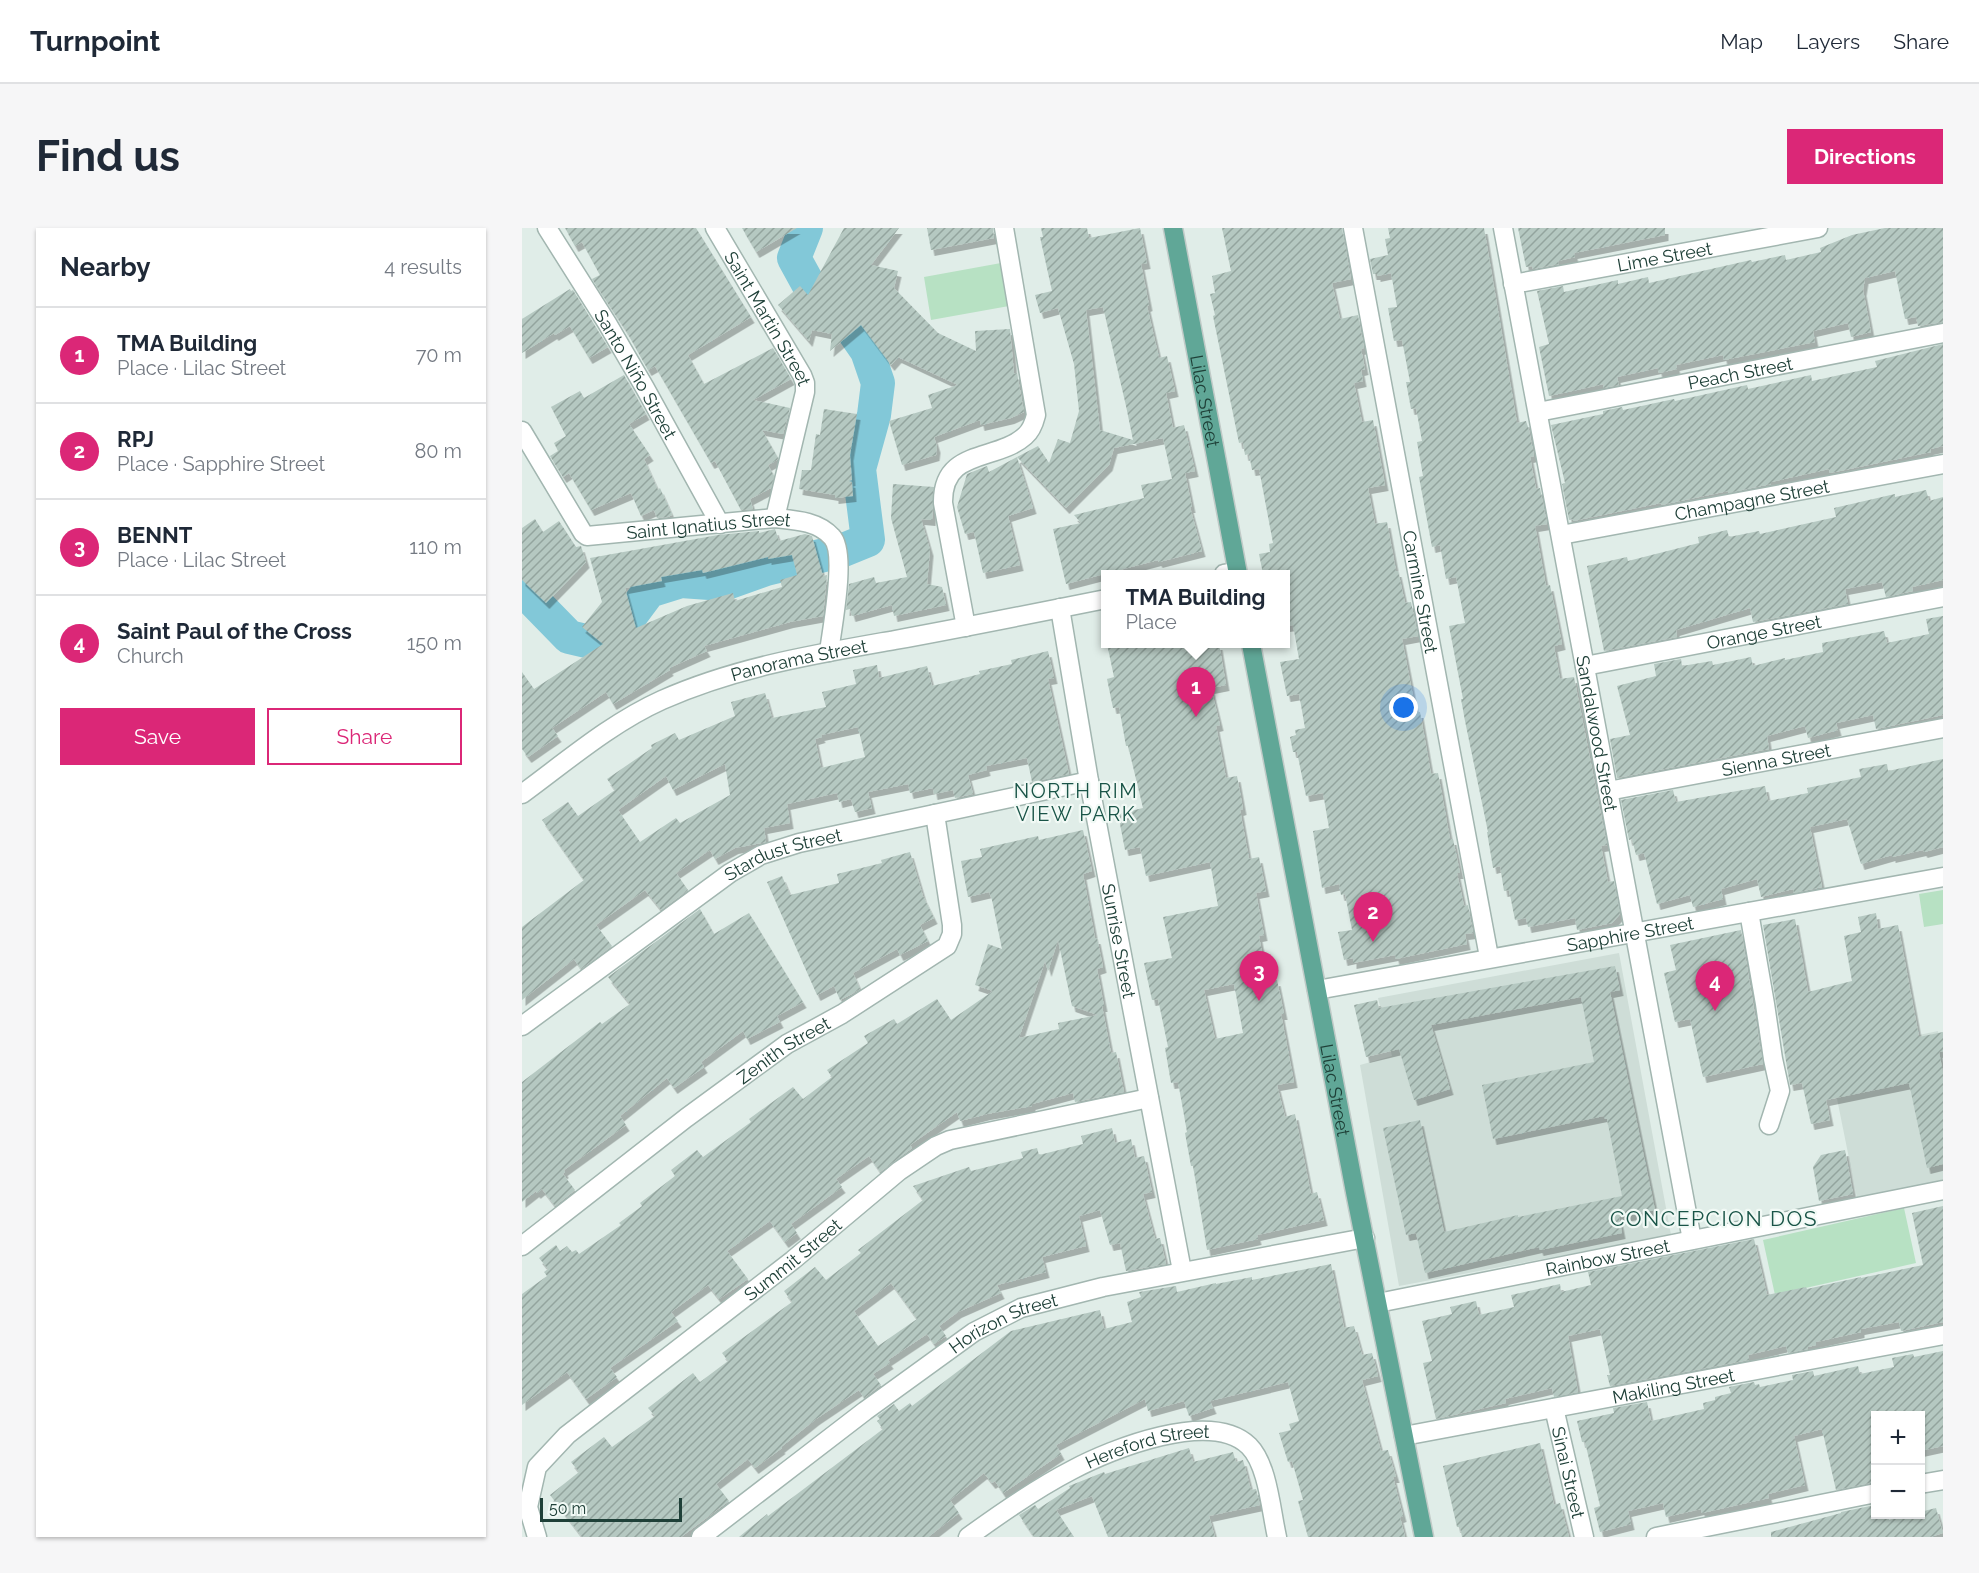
<!DOCTYPE html>
<html lang="en">
<head>
<meta charset="utf-8">
<style>
	:root { --surface:#fff; --page:#f6f6f7; --text:#1f2937; --muted:#747a83; --line:#e0e1e3; --accent:#db2777 }
	body { margin:0; font-family:Raleway,sans-serif; background:var(--page); color:var(--text) }
	.controls { position:absolute; right:18px; bottom:18px; display:grid; overflow:hidden; border-radius:0px; box-shadow:0 2px 4px #0004 }
	.controls button { width:54px; height:54px; display:grid; place-items:center; padding:0; border:0; border-bottom:2px solid var(--line); background:var(--surface); color:var(--text); font:30px sans-serif }
	.scale { position:absolute; left:18px; bottom:15px; width:142px; box-sizing:border-box; padding-left:6px; border:3px solid #1f4038; border-top:0; font-size:16px; line-height:21px; white-space:nowrap; color:#1f4038; -webkit-text-stroke:4px #f1f9f5; paint-order:stroke }
	.you { position:absolute; left:882px; top:480px; width:21px; height:21px; margin:-15px; border:4px solid #fff; border-radius:50%; background:#1a73e8; box-shadow:0 0 0 9px #1a73e833 }
	.badge { display:grid; place-items:center; width:39px; height:39px; border-radius:50%; background:var(--accent); color:#fff; font-size:20px; font-weight:700 }
	.pin { position:absolute; translate:-50% -50px; filter:drop-shadow(0 2px 3px #0008) }
	.pin::after { content:''; position:absolute; top:32px; width:21px; height:18px; background:inherit; clip-path:polygon(0 0,100% 0,50% 100%) }
	.popup { position:absolute; left:579px; top:342px; width:189px; height:78px; box-sizing:border-box; display:grid; place-content:center; border-radius:0px; background:var(--surface); filter:drop-shadow(0 2px 4px #0005); font-size:20px; white-space:nowrap; color:var(--muted) }
	.popup b { font-size:22px; color:var(--text) }
	.popup::after { content:''; position:absolute; left:50%; top:100%; margin-left:-12px; border:12px solid transparent; border-top-color:var(--surface) }
	.list { margin:0; padding:0; list-style:none }
	h2 { display:flex; justify-content:space-between; align-items:center; height:78px; margin:0; padding:0 24px; font-size:26px }
	h2 small { font-size:20px; font-weight:400; color:var(--muted) }
	.list li { display:grid; grid-template-columns:39px 1fr auto; gap:18px; align-items:center; box-sizing:border-box; height:96px; padding:0 24px; border-top:2px solid var(--line) }
	.list b { display:block; font-size:22px; white-space:nowrap }
	.list p { margin:0; font-size:20px; white-space:nowrap; color:var(--muted) }
	.list em { font-size:20px; font-style:normal; color:var(--muted) }
	.actions { display:flex; gap:12px; padding:18px 24px }
	.actions a { flex:1; padding:14px 0; border:2px solid var(--accent); border-radius:0px; text-align:center; font-size:21px; color:var(--accent) }
	.actions .main { background:var(--accent); color:#fff }
	.map { position:relative; flex:none; width:1421px; height:1309px; overflow:hidden; border-radius:0px }
	header { display:flex; align-items:center; gap:36px; box-sizing:border-box; height:84px; padding:0 30px; background:var(--surface); border-bottom:2px solid var(--line) }
	header strong { font-size:28px }
	nav { display:flex; gap:33px; margin-inline-start:auto; font-size:21px }
	.intro { display:flex; align-items:center; justify-content:space-between; box-sizing:border-box; height:144px; padding:0 36px }
	h1 { margin:0; font-size:42px }
	.button { padding:15px 27px; border-radius:0px; background:var(--accent); color:#fff; font-size:21px; font-weight:700 }
	main { display:flex; gap:36px; padding:0 36px }
	aside { flex:1; background:var(--surface); border-radius:0px; box-shadow:0 2px 4px #0004 }
	.map>svg:first-child { display:block }
	.built { fill:#ceddd7 }
	.green { fill:#b7e1c3 }
	.lines { fill:none; stroke-linecap:round; stroke-linejoin:round }
	.river { stroke:#82c8d8; stroke-width:34 }
	.building { fill:url(#building-hatch); fill-rule:evenodd; filter:url(#shadow) }
	.minor-casing { stroke:#a2b6b0; stroke-width:21 }
	.major-casing { stroke:#c0cac7; stroke-width:21 }
	.minor { stroke:#fff; stroke-width:18 }
	.major { stroke:#60a797; stroke-width:18 }
	.labels { text-anchor:middle; dominant-baseline:central; stroke-width:4.5; stroke-linejoin:round; paint-order:stroke }
	.street-label { font-size:18px; fill:#1f4038; stroke:#f1f9f5 }
	.neighbourhood-label { font-size:20px; letter-spacing:1.5px; fill:#195447; stroke:#f1f9f5 }
	.quarter-label { font-size:21px; letter-spacing:1.5px; fill:#195447; stroke:#f1f9f5 }
</style>
</head>
<body>
<header>
<strong>Turnpoint</strong>
<nav><a>Map</a><a>Layers</a><a>Share</a></nav>
</header>
<div class="intro"><h1>Find us</h1><a class="button">Directions</a></div>
<main>
<aside>
<h2>Nearby<small>4 results</small></h2>
<ul class="list">
<li><span class="badge">1</span><div><b>TMA Building</b><p>Place · Lilac Street</p></div><em>70 m</em></li>
<li><span class="badge">2</span><div><b>RPJ</b><p>Place · Sapphire Street</p></div><em>80 m</em></li>
<li><span class="badge">3</span><div><b>BENNT</b><p>Place · Lilac Street</p></div><em>110 m</em></li>
<li><span class="badge">4</span><div><b>Saint Paul of the Cross</b><p>Church</p></div><em>150 m</em></li>
</ul>
<div class="actions"><a class="main">Save</a><a>Share</a></div>
</aside>
<div class="map">
<svg width="1421" height="1309" viewBox="0 0 1421 1309">
	<defs>
		<pattern id="building-hatch" width="6" height="6" patternUnits="userSpaceOnUse" patternTransform="scale(1.5)"><rect width="6" height="6" fill="#b5c8c1"/><path d="M-1 1l2-2M0 6l6-6M5 7l2-2" fill="none" stroke="#93a49e"/></pattern>
		<filter id="shadow"><feDropShadow dx="3.5" dy="6" stdDeviation="0" flood-color="#0004"/></filter>
	</defs>
	<rect width="100%" height="100%" fill="#e0ede8"/>
	<path class="built" d="M1097,725L1149,1007L877,1058L838,837L870,828L856,770Z
		M1416,803L1421,827V954L1335,970L1306,826Z"/>
	<path class="green" d="M479,35L487,78L409,92L402,49Z
		M1421,662V696L1402,699L1397,666Z
		M1382,980L1394,1035L1253,1067L1241,1012Z"/>
	<g class="lines">
		<path class="river" d="M0,361L47,409L77,416L101,398L127,363L159,353L202,356L244,341L319,323L346,312L337,241L352,187L356,155L345,123L325,94L289,61L272,30L284,0"/>
	</g>
	<path class="building" d="M43,0H174L229,89L166,127L182,156L251,120L269,151L231,172L268,180L261,206L240,202L256,230L255,232L246,237L252,248L249,260L228,271L231,281L219,282L193,233L189,235L133,138L126,142L106,106L70,51L78,47L60,14L53,18Z
		M220,0H275L234,24Z
		M322,0H377L349,37L376,43L372,60L416,105L454,123L453,103L488,101L492,146L495,145L502,184L489,190L459,197L458,192L412,209L415,219L414,227L380,237L367,193L410,180L406,167L436,157L376,129L369,137L339,97L308,123L310,106L290,102L287,113L256,77L278,58L286,67Z
		M405,0H471L472,10L409,22Z
		M519,0H565L567,10L618,0L625,35L619,36L627,77L625,78L637,130L645,128L653,163L644,165L651,200L662,197L673,243L663,245L670,279H668L680,323L637,334L636,332L544,356L531,301L559,295L552,287L622,270L619,257L650,251L641,210L592,220L587,237L544,280L495,229L516,218L527,235L536,211L548,215L557,183L552,136L536,80L518,85L513,67L530,63L518,9H521ZM581,79L604,178L611,212L578,202L564,82Z
		M700,0H820L829,51L810,55L818,91L836,87L842,120L839,121L843,141L839,142L841,153L832,155L840,194L851,192L863,257L846,260L853,296L865,294L874,343H876L883,375L889,374L896,408L880,411L894,484H898L909,546L916,545L928,611H931L938,645H935L942,678L946,677L951,705L943,706L945,716L874,731L873,727L831,735V730L822,732L816,704L830,702L823,666L819,667L817,656L800,660L791,603L807,600L801,565L784,568L775,524H771L768,509L774,507L773,502L783,500L777,466L765,468L758,434L777,431L771,397L764,398V346H741L737,326L748,324L747,316L751,315L737,241L730,242L727,226L723,227L721,214L717,215L691,88L693,87L688,66L693,65L690,48L709,43Z
		M866,0H962L995,195L1004,193L1007,202L1012,228L1008,229L1014,261L1018,260L1025,296L1013,298L1024,358L1028,357L1040,416L1032,418L1038,451L1052,449L1085,617L1079,618L1086,654L1092,653L1098,686L1090,695L1055,702L1053,690L1006,699L1004,690L993,692L987,662L982,663L978,638L971,640L965,604H966L943,493L939,471H941L927,398L943,395L934,349L924,351L918,317L910,319L897,249L901,248L895,214L900,213L894,180L889,181L884,154H888L880,112L872,113L866,80L875,79L869,45L855,48V46H851L848,31L866,27L863,11L868,10Z
		M996,0H1143V7L1052,25L1053,29L1036,33L1037,36L1011,41L1010,38L1004,39Z
		M1363,0H1421V94L1396,98L1394,89L1383,91L1373,43L1343,50L1341,62L1349,104L1329,109L1326,95L1291,103L1293,114L1202,132L1201,127L1154,137L1155,141L1137,145L1136,140L1095,149L1097,157L1081,160L1082,156L1027,168L1017,119L1027,116L1015,63L1041,58L1042,64L1096,52V56L1126,49L1127,55L1229,32L1230,34L1263,27L1264,32L1299,24L1298,20L1330,7Z
		M48,61L49,63L51,62L86,119L67,130L48,98L33,107L32,105L0,125V91Z
		M1421,116V218L1408,221L1409,224L1308,245L1307,241L1249,254V256L1239,258L1206,265V263L1139,277V275L1051,293V291L1047,292L1040,256L1043,255L1029,197L1081,186V183L1100,179L1101,182L1152,171L1153,173L1225,157L1226,161L1289,147L1290,153L1355,139L1353,133Z
		M102,147L124,186L107,196L128,227L122,231L136,262L138,260L150,287L146,289L135,290L132,282L119,288L109,265L69,282L47,245L41,249L28,228L36,223L32,215L44,208L29,179L58,163L62,170Z
		M302,181L335,186L328,227L330,252L327,253L330,254L331,268L313,270V267L277,261L280,242H289L294,206L298,207Z
		M495,229L511,280L486,288L498,337L461,345L452,304L443,306L435,279L445,246L465,238L467,244Z
		M371,256L412,259L410,292L399,291L408,322L405,356L420,359L424,377L372,388L370,377L330,388L328,381L324,382L327,356L352,349L354,355L385,349L369,290Z
		M1404,262L1407,273L1421,269V352L1390,359L1391,363L1364,369L1360,354L1323,361L1326,376L1231,394L1228,380L1154,402L1155,409L1082,423L1065,338L1105,329L1106,333L1177,315L1176,309L1205,302L1207,309L1237,303L1238,306L1314,289L1312,280L1373,266V269Z
		M13,291L21,304L37,293L54,319L59,318L64,334L24,375L0,352V300Z
		M253,301L257,313L283,306L290,308L301,348L305,347L301,388L268,394L182,418L185,423L147,440L148,442L91,476L84,464L30,500L36,508L6,529L0,521V444L12,461L81,416L60,399L80,374L68,330L196,307L237,303V305ZM270,327L275,347L258,352L260,359L213,373L211,365L165,378L114,400L103,360L140,353L139,349L180,342L181,345L246,329V331Z
		M1421,388V487L1354,501L1351,487L1314,495L1316,502L1286,510L1283,498L1245,508L1247,521L1095,550L1088,511L1108,507L1095,458L1134,448L1132,436L1159,431L1160,438L1190,433L1191,437L1229,429L1231,438L1263,430V432L1301,424L1300,415L1362,403L1365,415L1407,406L1404,391Z
		M585,416H697L704,457L689,460L698,497L694,498L704,550L715,548L721,581L718,582L727,631L737,629L744,663L734,665L742,707L737,708L745,754L755,752L762,786H759L772,854L755,857L763,889L773,886L789,966L795,964L802,992L735,1007L736,1011L685,1022L671,938H669L663,905L665,904L656,854L649,855L643,820L646,819L636,771L630,772L622,735L650,730L641,689L696,678L688,634L624,648L618,619L603,622L596,586L621,580L606,518H604L597,479L591,480L585,451L592,449ZM712,756L721,805L693,811L682,762Z
		M526,423L532,450L526,451L547,546L510,554L505,530L464,538L465,542L446,547L451,566L433,570L431,562L412,566L411,560L388,565L386,556L346,564L350,580L333,584L329,571L317,574L315,565L265,576L268,595L242,600L244,614L213,620L193,631L188,622L154,645L166,662L139,682L123,662L74,697L90,718L59,741L52,731L0,772V699L62,652L20,592L46,574L56,588L93,562L85,551L130,520L129,517L153,505L157,512L213,488L209,474L243,465L250,490L304,479L300,464L334,456L331,442L355,437L357,450L405,438L410,458L458,446L457,443L490,436L489,432ZM336,499L343,529L299,540L293,511L300,509L299,507ZM203,536L208,567L158,595L154,590L118,614L96,582L144,548L151,562Z
		M1421,531V619L1402,624L1401,622L1370,629V627L1339,636L1325,591L1288,599L1300,659L1272,665L1271,661L1239,669L1235,651L1199,661L1201,671L1171,679L1168,667L1135,676L1122,625L1114,627L1110,611L1107,612L1099,572L1151,562L1154,574L1243,558L1246,573L1286,565L1285,560L1339,549L1337,541L1365,536L1366,543Z
		M561,602L570,643L561,646L573,710H575L581,739L575,741L582,778H580L589,825L594,824L602,864L553,874L551,865L510,876V878L465,886L438,893L435,884L388,917L390,920L358,944L347,928L314,951L320,959L269,996L275,1005L263,1014L248,993L205,1023L226,1051L197,1071L186,1057L149,1084L156,1093L88,1140L95,1149L64,1171L45,1144L0,1177V1066L25,1048L22,1044L26,1041L17,1030L34,1017L38,1023L45,1018L50,1024L54,1022L57,1026L99,997L97,995L120,978L118,975L153,948L149,942L175,922L181,929L229,894L227,891L271,859L281,871L310,849L305,842L346,815L342,808L372,791L375,796L415,771L429,792L471,763L453,757L466,716L480,721L470,672L467,664L446,669L439,633L460,629L458,621L516,608L517,612ZM536,712L550,778L576,787L536,795L537,801L497,810L523,733L526,743Z
		M388,624L401,668L412,690L398,697L406,713L378,727L375,721L331,745L338,761L328,767L318,772L312,758L295,767L245,654L260,648L268,667L317,655L315,646L360,635L359,632Z
		M178,681L192,706L227,685L281,774L255,788L258,794L225,811L221,803L179,834L182,839L152,860L145,850L98,888L104,897L42,942L43,944L41,946L53,962L33,978L20,961L15,965L14,963L0,974V854L78,794L80,796L108,776L86,749Z
		M1354,685L1356,701L1376,697L1397,809L1421,804V823L1417,824L1421,845V936L1405,940L1387,855L1304,872L1308,892L1289,896L1280,855L1268,857L1241,697L1273,691L1286,764L1330,753L1322,708L1339,704L1336,689Z
		M1219,702L1241,836L1181,849L1168,791L1153,794L1142,745L1154,742L1148,717Z
		M1093,738L1098,762L1088,764L1133,982L1097,989L1100,1005L1018,1022L1017,1019L903,1045L894,1005L884,1007L861,900L898,892L922,1004L996,987V989L1100,968L1085,891H1083L1082,888L971,911L960,857L1072,834L1059,769L909,797L928,861L892,872L877,821L844,829L832,777L855,772L857,780Z
		M590,900L593,915L609,911L613,930L622,928L630,964L621,966L633,1011L638,1010L644,1036L604,1043L598,1015L588,1017L578,982L557,988L564,1018L520,1029L524,1044L475,1057L479,1065L436,1084L417,1098L424,1108L412,1116L405,1106L366,1132L368,1135L351,1146L359,1157L342,1170L337,1162L294,1191L259,1219L260,1220L233,1240L226,1231L194,1256L207,1273L159,1309H60L28,1267L57,1244L49,1234L82,1209L90,1219L133,1188L126,1180L171,1145L178,1154L206,1133L200,1125L270,1074L262,1063L293,1039L304,1052L339,1025L336,1022L401,972L391,958L447,939L449,943L501,930L499,924L515,920L517,927L561,916L559,908ZM369,1055L395,1091L356,1118L332,1083Z
		M1323,922L1331,966L1297,973L1291,939L1299,927Z
		M1421,978V1094L1379,1103L1377,1094L1339,1101V1104L1294,1114V1117L1286,1119V1121L1266,1125L1264,1118L1226,1127L1227,1132L1088,1158L1085,1147H1088L1078,1101L1046,1108L1056,1164L1032,1169L1030,1160L983,1171L984,1175L914,1191L901,1135L910,1133L900,1093L930,1086L928,1079L954,1073L957,1087L992,1079L989,1067L1038,1056L1039,1064L1069,1057L1066,1044L1232,1011L1245,1067L1284,1059L1285,1061L1339,1049V1050L1401,1037L1390,985Z
		M809,1036L822,1100L832,1098L840,1127L850,1125L856,1148L840,1152L859,1223L866,1222L874,1249H871L881,1288L878,1289L883,1309H786L776,1273L781,1272L770,1233L766,1234L757,1205L769,1202L767,1196L777,1193L766,1154L688,1173L691,1180L667,1188L662,1173L626,1183L623,1171L534,1217L539,1226L481,1265L473,1253L470,1255L462,1245L428,1272L437,1285L406,1309H217L245,1286L246,1288L361,1201L355,1193L358,1191L355,1188L372,1176L377,1183L388,1175L390,1178L489,1103L578,1082L582,1101L610,1094L605,1074L619,1069L617,1064L654,1058L655,1064L694,1055V1056L730,1049V1052Z
		M1421,1123V1218L1398,1223V1188H1353V1254L1314,1262L1300,1201L1272,1208L1283,1257L1246,1266L1247,1270L1180,1285L1179,1281L1144,1289L1141,1275L1106,1283L1109,1296L1078,1304L1072,1280L1078,1278L1063,1214H1060L1055,1193L1092,1185L1091,1180L1125,1174L1129,1193L1182,1181L1181,1175L1193,1172V1169L1209,1165L1207,1159L1232,1154L1233,1157L1237,1156L1238,1159L1271,1152L1270,1147L1291,1143L1292,1148L1336,1138L1338,1146L1372,1139L1370,1130L1391,1126L1392,1129Z
		M1018,1215L1032,1277L1038,1275L1047,1309H940L938,1299H935L921,1238Z
		M667,1220L671,1234L711,1224L714,1234L721,1232L729,1262L734,1261L738,1277L687,1288L693,1309H586L570,1268L534,1282L552,1309H512L497,1287L513,1277L516,1281L548,1260L547,1258L582,1244L583,1246Z
		M1353,1277V1287H1366L1367,1292L1388,1287H1398V1284L1414,1280L1421,1305L1408,1309H1249V1304L1319,1285V1284Z"/>
	<g class="lines">
		<g class="minor-casing">
			<g id="minor">
				<path id="s1" d="M25,0L85,95L123,160L198,296"/>
				<path id="s2" d="M193,0L280,147L283,155V164L253,290"/>
				<path id="s3" d="M831,0L967,729"/>
				<path id="s4" d="M981,0L1170,1012"/>
				<path id="s5" d="M991,56L1296,0"/>
				<path id="s6" d="M1016,184L1421,105"/>
				<path id="s7" d="M0,203L61,305L65,308L253,290C273,292 296,293 310,309C325,325 310,400 307,424"/>
				<path id="s8" d="M1039,307L1421,236"/>
				<path d="M702,346L715,344"/>
				<path id="s9" d="M538,380L567,553L660,1043"/>
				<path d="M444,399L421,275C420,220 474,234 503,208C509,203 512,195 514,187L482,0"/>
				<path id="s10" d="M1063,438L1421,369"/>
				<path id="s11" d="M1086,563L1421,500"/>
				<path id="s12" d="M0,566C45,533 89,495 140,472C214,439 294,426 373,412C444,399 514,385 584,371"/>
				<path d="M1227,684L1243,776L1251,831L1258,863L1247,897"/>
				<path id="s13" d="M795,762L1421,649"/>
				<path id="s14" d="M0,798L208,645L239,627L277,615L567,553"/>
				<path id="s15" d="M0,1018L164,890L265,816L320,786L425,718L430,706V697L413,586"/>
				<path id="s16" d="M856,1075L1421,962"/>
				<path id="s17" d="M1032,1180L1062,1309"/>
				<path id="s18" d="M882,1208L1421,1107"/>
				<path d="M1398,1256L1421,1252"/>
				<path id="s19" d="M15,1309L6,1279L15,1239L45,1207L271,1032L377,943L414,918L428,912L627,870"/>
				<path id="s20" d="M179,1309L343,1183L452,1104L499,1080L581,1059L843,1010"/>
				<path id="s21" d="M446,1309C479,1285 513,1261 550,1242C589,1221 689,1181 727,1218C746,1237 749,1283 755,1309"/>
				<path d="M1134,1309L1354,1265"/>
			</g>
		</g>
		<g class="major-casing">
			<g id="major">
				<path id="s22" d="M651,0L716,346"/>
				<path id="s23" d="M729,416L833,964L902,1309"/>
			</g>
		</g>
		<use href="#minor" class="minor"/>
		<use href="#major" class="major"/>
	</g>
	<g class="labels">
		<g class="street-label">
			<text stroke="none"><textPath href="#s5" startOffset="154">Lime Street</textPath></text>
			<text stroke="none"><textPath href="#s2" startOffset="105">Saint Martin Street</textPath></text>
			<text stroke="none"><textPath href="#s6" startOffset="206">Peach Street</textPath></text>
			<text stroke="none"><textPath href="#s1" startOffset="171">Santo Niño Street</textPath></text>
			<text stroke="none"><textPath href="#s22" startOffset="176">Lilac Street</textPath></text>
			<text stroke="none"><textPath href="#s8" startOffset="194">Champagne Street</textPath></text>
			<text stroke="none"><textPath href="#s7" startOffset="246">Saint Ignatius Street</textPath></text>
			<text stroke="none"><textPath href="#s3" startOffset="370">Carmine Street</textPath></text>
			<text stroke="none"><textPath href="#s10" startOffset="182">Orange Street</textPath></text>
			<text stroke="none"><textPath href="#s12" startOffset="312">Panorama Street</textPath></text>
			<text stroke="none"><textPath href="#s4" startOffset="514">Sandalwood Street</textPath></text>
			<text stroke="none"><textPath href="#s11" startOffset="171">Sienna Street</textPath></text>
			<text stroke="none"><textPath href="#s14" startOffset="315">Stardust Street</textPath></text>
			<text stroke="none"><textPath href="#s13" startOffset="318">Sapphire Street</textPath></text>
			<text stroke="none"><textPath href="#s9" startOffset="338">Sunrise Street</textPath></text>
			<text stroke="none"><textPath href="#s15" startOffset="327">Zenith Street</textPath></text>
			<text stroke="none"><textPath href="#s23" startOffset="454">Lilac Street</textPath></text>
			<text stroke="none"><textPath href="#s16" startOffset="234">Rainbow Street</textPath></text>
			<text stroke="none"><textPath href="#s19" startOffset="402">Summit Street</textPath></text>
			<text stroke="none"><textPath href="#s20" startOffset="372">Horizon Street</textPath></text>
			<text stroke="none"><textPath href="#s18" startOffset="274">Makiling Street</textPath></text>
			<text stroke="none"><textPath href="#s21" startOffset="204">Hereford Street</textPath></text>
			<text stroke="none"><textPath href="#s17" startOffset="66">Sinai Street</textPath></text>
		</g>
		<g class="neighbourhood-label">
			<text x="554" y="563">NORTH RIM<tspan x="554" dy="23">VIEW PARK</tspan></text>
		</g>
		<g class="quarter-label">
			<text x="1192" y="990">CONCEPCION DOS</text>
		</g>
	</g>
</svg>
<div class="controls">
<button>+</button>
<button>−</button>
</div>
<div class="scale">50 m</div>
<div class="you"></div>
<div class="pin badge" style="left:674px;top:489px">1</div>
<div class="popup"><b>TMA Building</b>Place</div>
<div class="pin badge" style="left:851px;top:714px">2</div>
<div class="pin badge" style="left:737px;top:773px">3</div>
<div class="pin badge" style="left:1193px;top:783px">4</div>
</div>
</main>
</body>
</html>
